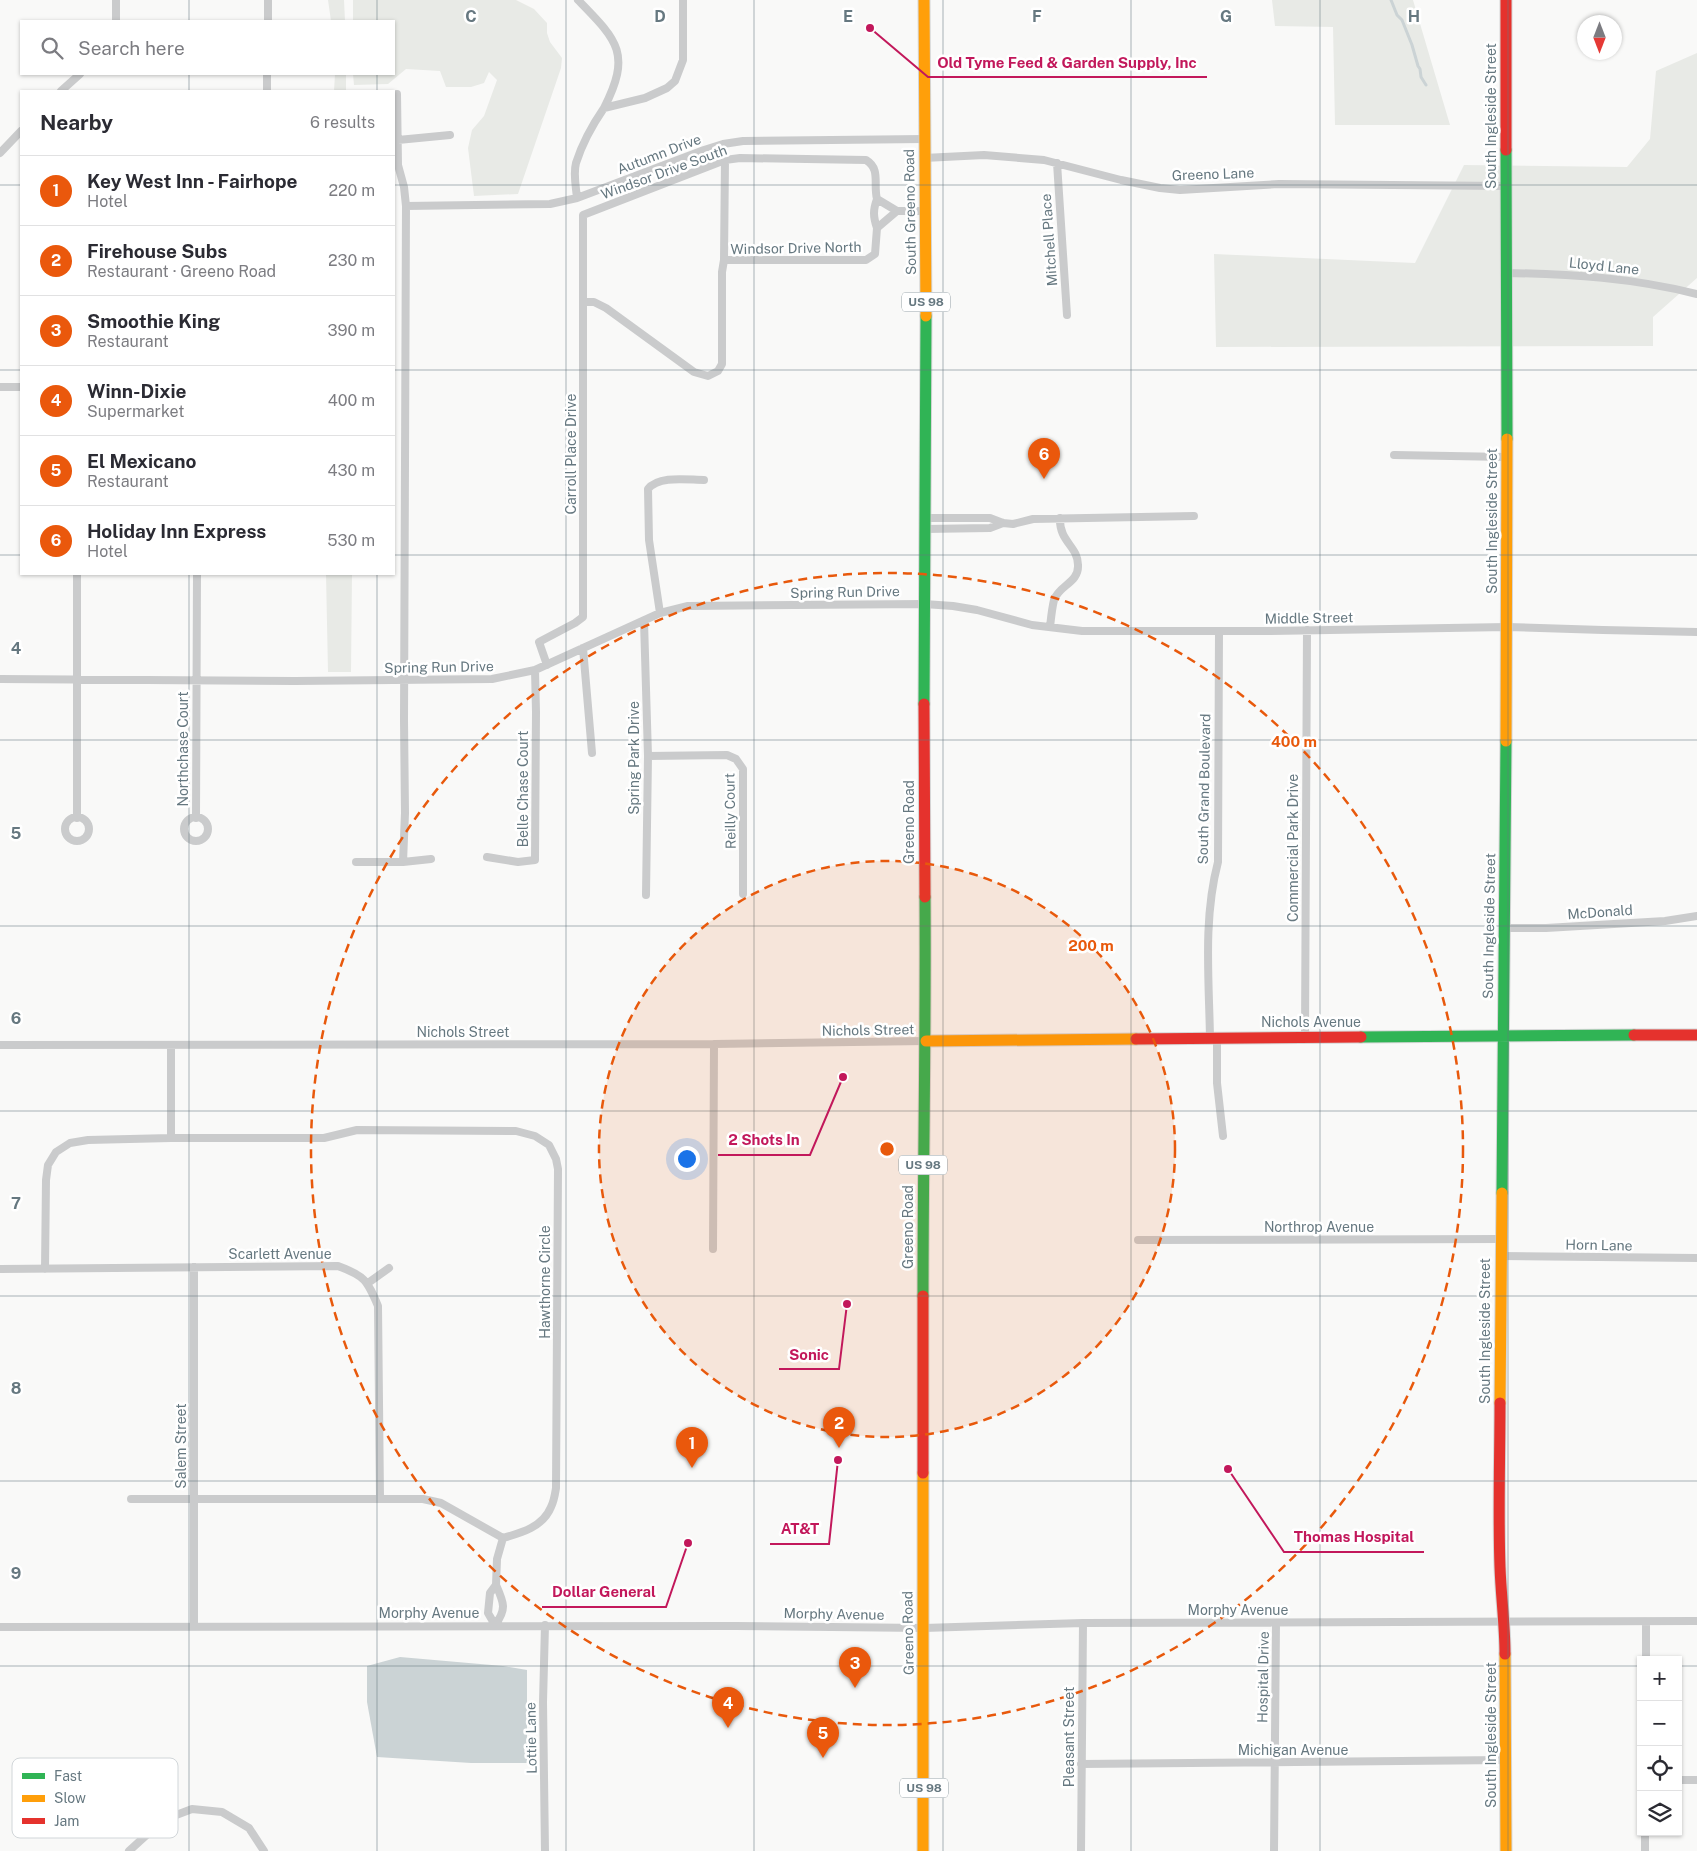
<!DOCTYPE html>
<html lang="en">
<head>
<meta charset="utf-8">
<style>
	:root { --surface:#fff; --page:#f7f7f7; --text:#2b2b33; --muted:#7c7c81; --line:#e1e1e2; --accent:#ea580c }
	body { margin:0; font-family:"Public Sans",sans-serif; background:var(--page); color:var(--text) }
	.controls { position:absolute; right:15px; bottom:15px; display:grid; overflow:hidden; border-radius:0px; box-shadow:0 1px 4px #0004 }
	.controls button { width:45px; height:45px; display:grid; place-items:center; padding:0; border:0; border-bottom:1px solid var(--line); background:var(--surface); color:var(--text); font:25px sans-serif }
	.compass { position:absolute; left:1577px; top:15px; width:45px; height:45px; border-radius:50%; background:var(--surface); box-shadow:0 1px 4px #0004; rotate:180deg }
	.you { position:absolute; left:686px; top:1158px; width:18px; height:18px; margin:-12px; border:4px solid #fff; border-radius:50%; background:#1a73e8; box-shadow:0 0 0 8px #1a73e833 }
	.badge { display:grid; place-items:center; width:32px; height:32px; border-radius:50%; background:var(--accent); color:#fff; font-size:16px; font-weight:700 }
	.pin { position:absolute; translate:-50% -41px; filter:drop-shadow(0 1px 2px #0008) }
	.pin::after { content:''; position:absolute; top:26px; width:18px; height:15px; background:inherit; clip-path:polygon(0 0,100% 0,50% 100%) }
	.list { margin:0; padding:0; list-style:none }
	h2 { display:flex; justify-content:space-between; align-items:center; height:65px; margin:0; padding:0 20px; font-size:21px }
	h2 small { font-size:16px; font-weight:400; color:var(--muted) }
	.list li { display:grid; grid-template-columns:32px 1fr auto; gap:15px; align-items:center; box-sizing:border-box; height:70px; padding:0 20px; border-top:1px solid var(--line) }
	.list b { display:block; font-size:19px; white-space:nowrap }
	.list p { margin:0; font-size:16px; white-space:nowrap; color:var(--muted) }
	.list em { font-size:16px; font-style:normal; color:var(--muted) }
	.icon { flex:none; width:28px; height:28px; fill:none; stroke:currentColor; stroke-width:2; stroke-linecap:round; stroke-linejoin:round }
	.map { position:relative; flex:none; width:1697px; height:1851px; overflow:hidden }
	.search { position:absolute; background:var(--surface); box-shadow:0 1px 4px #0004; left:20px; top:20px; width:375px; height:55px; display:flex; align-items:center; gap:12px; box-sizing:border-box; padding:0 18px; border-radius:0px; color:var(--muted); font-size:19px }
	.panel { position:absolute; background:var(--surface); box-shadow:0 1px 4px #0004; left:20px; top:90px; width:375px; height:485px; border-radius:0px }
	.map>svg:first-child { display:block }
	.green { fill:#e8eae6 }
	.water { fill:#cbd3d5 }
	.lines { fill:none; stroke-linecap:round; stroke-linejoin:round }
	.stream { stroke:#cbd3d5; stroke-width:3 }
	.fast-casing { stroke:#d5d6d6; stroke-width:13 }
	.slow-casing { stroke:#d5d6d6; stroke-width:13 }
	.jam-casing { stroke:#d5d6d6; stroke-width:13 }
	.street { stroke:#cacbcc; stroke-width:8 }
	.fast { stroke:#30b455; stroke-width:11 }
	.slow { stroke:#ff9f0a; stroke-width:11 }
	.jam { stroke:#e5322d; stroke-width:11 }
	.grid { fill:none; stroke:#667880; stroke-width:1; stroke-opacity:0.55 }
	.ring { fill:none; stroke:#e8590c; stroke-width:2.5; stroke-dasharray:9 6 }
	.labels { text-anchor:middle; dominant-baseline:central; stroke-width:5; stroke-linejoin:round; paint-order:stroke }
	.shield { fill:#fff; stroke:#94a0a6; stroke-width:1 }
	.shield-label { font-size:12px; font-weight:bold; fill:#667880 }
	.street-label { font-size:14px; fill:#667880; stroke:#fff }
	.key { fill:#fff; stroke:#d1d6d9; stroke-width:1 }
	.key-label { font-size:14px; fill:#667880 }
	.grid-label { font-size:16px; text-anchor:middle; font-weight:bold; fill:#667880; stroke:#fff; stroke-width:5; stroke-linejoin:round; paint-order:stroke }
	.centre { fill:#e8590c; stroke:#fff; stroke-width:2.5 }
	.ring-label { font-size:15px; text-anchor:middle; font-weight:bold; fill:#e8590c; stroke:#fff; stroke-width:5; stroke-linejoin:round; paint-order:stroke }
	.leader { fill:none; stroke:#c2185b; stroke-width:2 }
	.callout-dot { fill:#c2185b; stroke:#fff; stroke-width:2 }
	.callout-label { font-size:15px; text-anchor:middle; font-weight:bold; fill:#c2185b; stroke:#fff; stroke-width:5; stroke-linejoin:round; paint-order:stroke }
</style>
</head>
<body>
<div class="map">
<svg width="1697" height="1851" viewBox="0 0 1697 1851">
	<rect width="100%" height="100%" fill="#f9f9f8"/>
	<path class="green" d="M328,0H344L345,21H331Z
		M353,0H516L534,9L547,23V33L550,42L562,58L561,68L518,194L474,196L468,148L472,130L484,116L497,80L489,72L484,83L471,87H446L440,71L406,69L388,84L354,85L353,74H394V21H353Z
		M1272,0H1413L1450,125H1335L1333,27L1275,26Z
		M1697,53V278L1653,317V346L1216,347L1214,254L1415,263L1464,165L1627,167L1650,139L1656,71Z
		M335,74H346V91H334Z
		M326,574H352L351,672H328Z"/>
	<path class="water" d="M400,1657L503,1666L527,1670V1763H471L377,1757L367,1702V1666Z"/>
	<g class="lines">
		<path class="stream" d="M1391,0L1397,15L1402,20L1412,45L1418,66L1420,69L1421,77L1426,85"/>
		<g class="fast-casing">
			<path id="fast" d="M1506,150L1507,439
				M924,704L926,316
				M1361,1037L1634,1035
				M1502,1193L1506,741
				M923,1296C923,1163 926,1030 925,897"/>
		</g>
		<g class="slow-casing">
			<path id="slow" d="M924,0L926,316
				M1506,741L1507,439
				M926,1041L1136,1039
				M1500,1403L1502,1193
				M923,1473V1851
				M1505,1654L1506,1851"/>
		</g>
		<g class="jam-casing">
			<path id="jam" d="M1506,0V150
				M924,704L925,897
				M1634,1035H1697
				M1136,1039L1361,1037
				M923,1296V1473
				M1500,1403C1500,1457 1498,1512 1500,1567C1501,1596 1505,1625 1505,1654"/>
		</g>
		<path class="street" d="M116,0V21
			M578,0C617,40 632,53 604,108
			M268,21V0
			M61,91L80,74
			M267,91V74
			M397,94L398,165L404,187L406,206L404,720L405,813L403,862
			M398,140L450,135
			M0,153L21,131
			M924,158L984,155L1044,160L1121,180L1160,188L1180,190L1279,184L1506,186
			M1057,163L1067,315
			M577,198C576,187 573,174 576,163C582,144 593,124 604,108L645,98L667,88L675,81L683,60V0
			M406,206L550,204L577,198L704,150L723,144L743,141L924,139
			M877,228C873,216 873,210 877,199
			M724,260L725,160
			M1506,273C1572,274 1633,278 1697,294
			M583,302H594L606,308L694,372L708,376L718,371L722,364V272L724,260H866L875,254L877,228L897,211H925
			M0,387H21
			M1394,455L1507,457
			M925,518H990L1003,523L1013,524L1033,519L1194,516
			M925,529L990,528L1003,523
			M660,613L649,540L648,489C659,475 688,480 704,480
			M644,621L648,756L646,895
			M1050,627C1051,618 1052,608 1054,600C1059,585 1079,583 1078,565C1078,546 1059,542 1060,518
			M583,648L592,753
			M547,665L539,642L575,623L583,617V215L725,160L740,158L866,160C881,169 873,184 877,199L897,211
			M0,679L295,681L492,679L535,670L660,613L688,606L924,604L953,606L977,610L1032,625L1082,631H1271L1507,627L1603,630L1697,632
			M648,756L727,755L736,759L743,769V894
			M184 829a12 12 0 1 1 24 0a12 12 0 1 1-24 0Z
			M65 829a12 12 0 1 1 24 0a12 12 0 1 1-24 0Z
			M77,818V574
			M196,818L197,574
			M487,857L518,862L535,860L536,712L535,670
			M356,862H403L431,859
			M1504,928H1546L1665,921L1697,916
			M1217,1037V1083L1223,1136
			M1305,1037L1307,630
			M1210,1038C1209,979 1203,919 1218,862L1219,631
			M0,1045L714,1044L926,1041
			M171,1045V1138
			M1138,1240L1501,1239
			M713,1249L714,1044
			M1501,1256L1697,1258
			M0,1269L338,1266C365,1276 367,1280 378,1306L380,1498
			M45,1269L46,1180L48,1165L56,1152L70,1143L88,1140L171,1138H324L357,1130L516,1131L535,1136L549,1145L556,1159L558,1169L556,1488C555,1494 554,1501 551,1507C543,1527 521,1533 503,1538L497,1559L496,1585L490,1593L488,1613L495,1625C507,1609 504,1603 496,1585
			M368,1283L389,1268
			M131,1499H423L441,1503L503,1538
			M194,1626V1267
			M0,1627L735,1626L924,1628L1083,1623L1697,1621
			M1646,1660V1622
			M1081,1764L1506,1760
			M1678,1780H1697
			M129,1851L163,1820L192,1809L222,1812L249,1828L264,1851
			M545,1851L543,1702L545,1625
			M1081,1851L1083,1623
			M1274,1851L1276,1623
			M1645,1851V1832"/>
		<use href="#fast" class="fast"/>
		<use href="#slow" class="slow"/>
		<use href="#jam" class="jam"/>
	</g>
	<path class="grid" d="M189,0V21M377,0V21M566,0V1851M754,0V1851M943,0V1851M1131,0V1851M1320,0V1851M1508,0V1851M189,74V91M377,74V91M0,185H21M394,185H1697M0,370H21M394,370H1697M0,555H21M394,555H1697M189,574V1851M377,574V1851M0,740H1697M0,926H1697M0,1111H1697M0,1296H1697M0,1481H1697M0,1666H1641M1678,1666H1697"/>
	<circle cx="887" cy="1149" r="288" fill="#e8590c" fill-opacity=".12"/>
	<g class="ring">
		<circle cx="887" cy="1149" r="288"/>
		<circle cx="887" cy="1149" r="576"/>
	</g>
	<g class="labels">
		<g class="shield">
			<rect x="902" y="292.5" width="48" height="19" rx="4"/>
			<rect x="899" y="1155.5" width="48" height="19" rx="4"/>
			<rect x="900" y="1778.5" width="48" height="19" rx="4"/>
		</g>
		<g class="shield-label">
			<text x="926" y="302">US 98</text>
			<text x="923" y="1165">US 98</text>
			<text x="924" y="1788">US 98</text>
		</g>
		<g class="street-label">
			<text transform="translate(1491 116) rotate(-90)">South Ingleside Street</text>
			<text transform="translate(659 154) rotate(-21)">Autumn Drive</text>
			<text transform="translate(664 172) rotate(-20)">Windsor Drive South</text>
			<text transform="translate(1213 174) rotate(-2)">Greeno Lane</text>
			<text transform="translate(910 212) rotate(-91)">South Greeno Road</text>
			<text transform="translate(1049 240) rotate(-94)">Mitchell Place</text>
			<text transform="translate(796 248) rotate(-1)">Windsor Drive North</text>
			<text transform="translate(1604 266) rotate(6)">Lloyd Lane</text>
			<text transform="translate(571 454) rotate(-90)">Carroll Place Drive</text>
			<text transform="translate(1492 521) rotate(-90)">South Ingleside Street</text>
			<text transform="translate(845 592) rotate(-1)">Spring Run Drive</text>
			<text transform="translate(1309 618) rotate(-1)">Middle Street</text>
			<text transform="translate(439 667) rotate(-1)">Spring Run Drive</text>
			<text transform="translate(183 749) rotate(-90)">Northchase Court</text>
			<text transform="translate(634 758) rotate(-90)">Spring Park Drive</text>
			<text transform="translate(523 789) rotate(-90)">Belle Chase Court</text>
			<text transform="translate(1204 789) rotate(-89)">South Grand Boulevard</text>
			<text transform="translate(730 811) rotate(-91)">Reilly Court</text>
			<text transform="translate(909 822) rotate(-90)">Greeno Road</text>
			<text transform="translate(1293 848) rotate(-90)">Commercial Park Drive</text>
			<text transform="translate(1600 912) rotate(-4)">McDonald</text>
			<text transform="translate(1489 926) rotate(-89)">South Ingleside Street</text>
			<text x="1311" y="1022">Nichols Avenue</text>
			<text transform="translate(868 1030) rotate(-1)">Nichols Street</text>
			<text x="463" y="1032">Nichols Street</text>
			<text transform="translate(908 1227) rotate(-90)">Greeno Road</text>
			<text x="1319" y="1227">Northrop Avenue</text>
			<text transform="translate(1599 1245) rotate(1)">Horn Lane</text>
			<text x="280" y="1254">Scarlett Avenue</text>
			<text transform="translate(545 1282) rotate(-90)">Hawthorne Circle</text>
			<text transform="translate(1485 1331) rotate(-90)">South Ingleside Street</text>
			<text transform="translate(181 1446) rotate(-90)">Salem Street</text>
			<text x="1238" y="1610">Morphy Avenue</text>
			<text x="429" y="1613">Morphy Avenue</text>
			<text transform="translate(834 1614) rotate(1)">Morphy Avenue</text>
			<text transform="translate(908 1633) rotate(-91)">Greeno Road</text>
			<text transform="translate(1263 1677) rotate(-89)">Hospital Drive</text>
			<text transform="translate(1491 1735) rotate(-90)">South Ingleside Street</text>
			<text transform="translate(1069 1737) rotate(-90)">Pleasant Street</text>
			<text transform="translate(531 1738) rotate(-91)">Lottie Lane</text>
			<text x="1293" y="1750">Michigan Avenue</text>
		</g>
	</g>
	<rect x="12" y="1758" width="166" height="80" rx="8" class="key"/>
	<rect x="22" y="1773" width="23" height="6" fill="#30b455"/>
	<rect x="22" y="1795" width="23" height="7" fill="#ff9f0a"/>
	<rect x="22" y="1818" width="23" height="6" fill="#e5322d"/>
	<g class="key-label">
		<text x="54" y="1781">Fast</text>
		<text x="54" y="1803">Slow</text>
		<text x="54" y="1826">Jam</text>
	</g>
	<g class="grid-label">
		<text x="471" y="22">C</text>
		<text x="660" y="22">D</text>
		<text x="848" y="22">E</text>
		<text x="1037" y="22">F</text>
		<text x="1226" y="22">G</text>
		<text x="1414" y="22">H</text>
		<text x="16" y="654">4</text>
		<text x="16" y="839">5</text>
		<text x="16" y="1024">6</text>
		<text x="16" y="1209">7</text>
		<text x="16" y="1394">8</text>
		<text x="16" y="1579">9</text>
	</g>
	<circle cx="887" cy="1149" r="8" class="centre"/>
	<g class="ring-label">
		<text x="1294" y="747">400 m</text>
		<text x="1091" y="951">200 m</text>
	</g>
	<path class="leader" d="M870 28L928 77H1207M843 1077L810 1155H718M847 1304L839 1369H779M838 1460L829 1544H770M1228 1469L1284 1552H1424M688 1543L666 1607H542"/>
	<g class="callout-dot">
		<circle cx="870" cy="28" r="5"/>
		<circle cx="843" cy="1077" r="5"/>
		<circle cx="847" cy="1304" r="5"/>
		<circle cx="838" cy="1460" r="5"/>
		<circle cx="1228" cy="1469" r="5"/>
		<circle cx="688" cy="1543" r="5"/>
	</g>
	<g class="callout-label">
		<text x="1067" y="68">Old Tyme Feed &amp; Garden Supply, Inc</text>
		<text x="764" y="1145">2 Shots In</text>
		<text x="809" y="1360">Sonic</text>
		<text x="800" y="1534">AT&amp;T</text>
		<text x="1354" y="1542">Thomas Hospital</text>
		<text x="604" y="1597">Dollar General</text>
	</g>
</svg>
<div class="controls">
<button>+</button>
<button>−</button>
<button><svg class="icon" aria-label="locate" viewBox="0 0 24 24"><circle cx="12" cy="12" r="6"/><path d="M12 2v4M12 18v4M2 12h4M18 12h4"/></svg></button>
<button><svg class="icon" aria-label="layers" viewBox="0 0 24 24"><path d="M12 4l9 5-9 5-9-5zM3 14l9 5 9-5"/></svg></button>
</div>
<svg class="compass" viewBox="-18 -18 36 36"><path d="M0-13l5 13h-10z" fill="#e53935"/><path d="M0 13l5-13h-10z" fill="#7c7c81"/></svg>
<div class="you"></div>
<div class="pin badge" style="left:692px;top:1468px">1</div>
<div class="pin badge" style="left:839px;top:1448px">2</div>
<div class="pin badge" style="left:855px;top:1688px">3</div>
<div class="pin badge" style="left:728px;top:1728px">4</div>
<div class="pin badge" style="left:823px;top:1758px">5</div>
<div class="pin badge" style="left:1044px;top:479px">6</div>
<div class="search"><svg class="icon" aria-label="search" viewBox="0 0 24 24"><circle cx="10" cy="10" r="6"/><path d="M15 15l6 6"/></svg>Search here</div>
<section class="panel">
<h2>Nearby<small>6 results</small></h2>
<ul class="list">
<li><span class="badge">1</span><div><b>Key West Inn - Fairhope</b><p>Hotel</p></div><em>220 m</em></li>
<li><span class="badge">2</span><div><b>Firehouse Subs</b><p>Restaurant · Greeno Road</p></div><em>230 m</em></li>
<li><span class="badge">3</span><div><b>Smoothie King</b><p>Restaurant</p></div><em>390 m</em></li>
<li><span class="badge">4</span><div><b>Winn-Dixie</b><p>Supermarket</p></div><em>400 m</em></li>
<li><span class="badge">5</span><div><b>El Mexicano</b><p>Restaurant</p></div><em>430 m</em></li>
<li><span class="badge">6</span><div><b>Holiday Inn Express</b><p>Hotel</p></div><em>530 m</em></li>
</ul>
</section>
</div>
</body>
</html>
